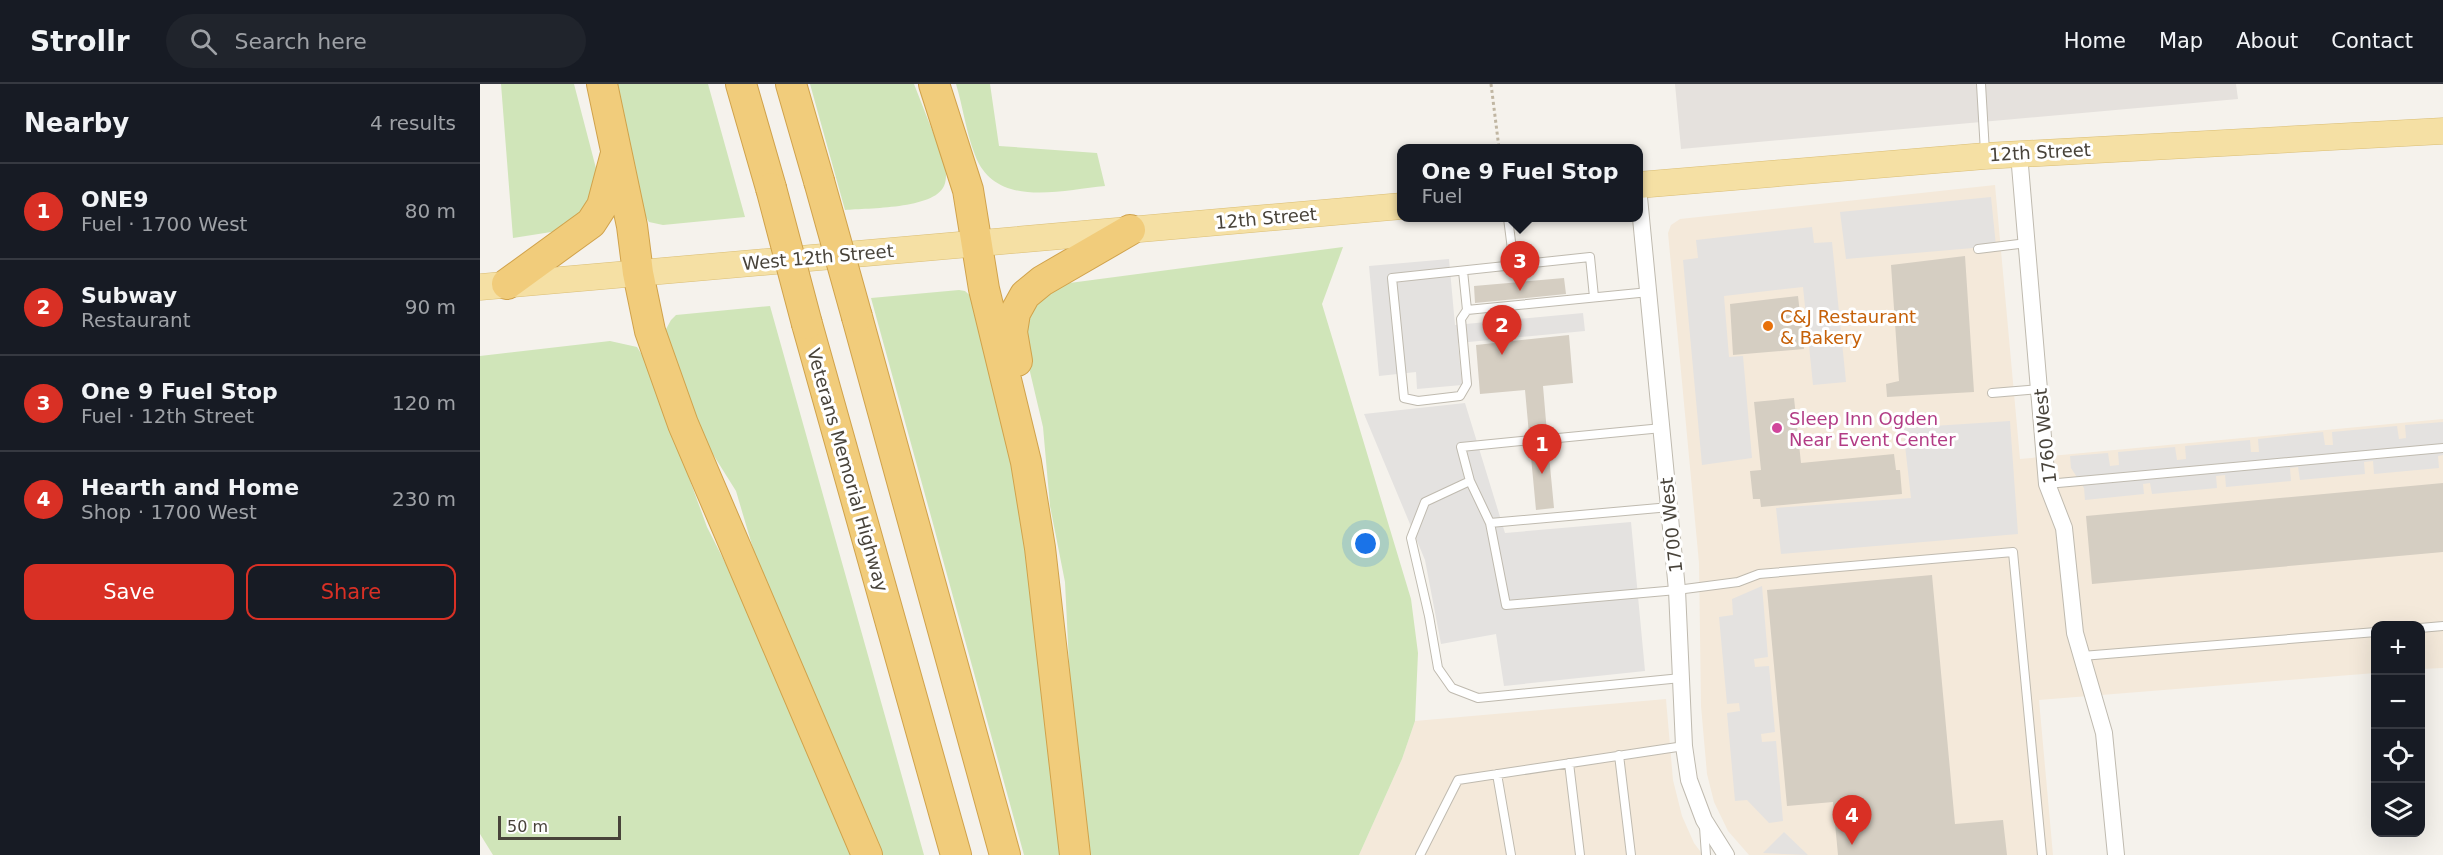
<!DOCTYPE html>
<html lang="en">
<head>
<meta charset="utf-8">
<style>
	:root { --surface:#171b24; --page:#20242c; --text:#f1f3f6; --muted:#9ea1a6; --line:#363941; --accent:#d93025 }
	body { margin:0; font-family:"DejaVu Sans",sans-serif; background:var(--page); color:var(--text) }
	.controls { position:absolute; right:18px; bottom:18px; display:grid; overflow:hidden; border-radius:12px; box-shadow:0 6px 24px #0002 }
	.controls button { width:54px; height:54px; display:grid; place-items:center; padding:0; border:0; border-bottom:2px solid var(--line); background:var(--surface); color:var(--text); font:30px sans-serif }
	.scale { position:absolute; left:18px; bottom:15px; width:123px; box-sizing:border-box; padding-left:6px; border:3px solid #48433a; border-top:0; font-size:16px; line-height:21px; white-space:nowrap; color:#48433a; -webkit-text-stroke:4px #fff; paint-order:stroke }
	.you { position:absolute; left:886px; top:460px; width:21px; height:21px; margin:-15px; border:4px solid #fff; border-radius:50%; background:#1a73e8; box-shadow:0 0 0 9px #1a73e833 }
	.badge { display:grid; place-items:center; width:39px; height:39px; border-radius:50%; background:var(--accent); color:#fff; font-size:20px; font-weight:700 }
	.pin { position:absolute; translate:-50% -50px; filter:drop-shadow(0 2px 3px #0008) }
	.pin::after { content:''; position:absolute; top:32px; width:21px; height:18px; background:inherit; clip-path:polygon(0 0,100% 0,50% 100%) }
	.popup { position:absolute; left:917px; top:60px; width:246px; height:78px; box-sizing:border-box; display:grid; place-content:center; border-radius:12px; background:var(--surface); filter:drop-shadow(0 2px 4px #0005); font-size:20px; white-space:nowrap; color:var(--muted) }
	.popup b { font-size:22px; color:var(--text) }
	.popup::after { content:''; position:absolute; left:50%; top:100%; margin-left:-12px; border:12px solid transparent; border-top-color:var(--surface) }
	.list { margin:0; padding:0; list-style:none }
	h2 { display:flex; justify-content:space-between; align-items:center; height:78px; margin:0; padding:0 24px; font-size:26px }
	h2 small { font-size:20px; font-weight:400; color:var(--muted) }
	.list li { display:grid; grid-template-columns:39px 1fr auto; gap:18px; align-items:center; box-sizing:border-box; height:96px; padding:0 24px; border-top:2px solid var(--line) }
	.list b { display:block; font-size:22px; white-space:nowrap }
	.list p { margin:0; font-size:20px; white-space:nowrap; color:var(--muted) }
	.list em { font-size:20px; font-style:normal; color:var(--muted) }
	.actions { display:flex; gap:12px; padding:18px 24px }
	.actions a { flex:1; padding:14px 0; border:2px solid var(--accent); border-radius:12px; text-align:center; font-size:21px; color:var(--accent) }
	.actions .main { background:var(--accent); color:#fff }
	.icon { flex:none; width:33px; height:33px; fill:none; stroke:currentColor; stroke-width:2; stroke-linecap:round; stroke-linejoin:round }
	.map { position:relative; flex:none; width:1963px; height:771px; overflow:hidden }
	header { display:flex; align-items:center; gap:36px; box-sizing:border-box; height:84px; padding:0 30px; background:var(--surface); border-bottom:2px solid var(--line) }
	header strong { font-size:28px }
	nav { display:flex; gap:33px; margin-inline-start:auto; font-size:21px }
	.search { width:420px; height:54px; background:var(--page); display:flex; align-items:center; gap:15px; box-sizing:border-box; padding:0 21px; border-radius:33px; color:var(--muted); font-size:22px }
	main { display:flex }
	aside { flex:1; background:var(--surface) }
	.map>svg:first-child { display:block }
	.commercial { fill:#f4e9da }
	.industrial { fill:#e5e1dd }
	.green { fill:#d0e5b9 }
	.parking { fill:#e4e2e0 }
	.building { fill:#d5cec2 }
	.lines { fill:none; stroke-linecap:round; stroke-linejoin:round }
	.lane-casing { stroke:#bfbaaf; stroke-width:10 }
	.street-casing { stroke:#bfbaaf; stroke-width:18 }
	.primary-casing { stroke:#dabe75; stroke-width:27 }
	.highway-casing { stroke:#d0a24b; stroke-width:32 }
	.path { stroke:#c0b6a2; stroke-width:3; stroke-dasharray:3 3; stroke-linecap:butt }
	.lane { stroke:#fff; stroke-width:8 }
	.street { stroke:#fff; stroke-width:16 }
	.primary { stroke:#f5e0a4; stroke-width:26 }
	.highway { stroke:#f1cc7b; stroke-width:30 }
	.highway-bridge-casing { stroke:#d0a24b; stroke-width:32; stroke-linecap:butt }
	.highway-bridge { stroke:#f1cc7b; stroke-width:30 }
	.food-dot { fill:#e8710a; stroke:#fff; stroke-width:2 }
	.hotel-dot { fill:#d1479c; stroke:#fff; stroke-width:2 }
	.labels { text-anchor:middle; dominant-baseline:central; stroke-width:6; stroke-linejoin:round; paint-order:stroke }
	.street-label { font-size:18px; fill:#48433a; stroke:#fff }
	.food-label { font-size:18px; fill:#c56008; stroke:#fff; text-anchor:start }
	.hotel-label { font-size:18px; fill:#b23c85; stroke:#fff; text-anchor:start }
</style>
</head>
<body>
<header>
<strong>Strollr</strong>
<div class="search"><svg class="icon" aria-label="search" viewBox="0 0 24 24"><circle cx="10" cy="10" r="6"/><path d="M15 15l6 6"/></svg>Search here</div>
<nav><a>Home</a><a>Map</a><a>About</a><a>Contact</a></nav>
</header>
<main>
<aside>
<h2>Nearby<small>4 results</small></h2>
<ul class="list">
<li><span class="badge">1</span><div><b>ONE9</b><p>Fuel · 1700 West</p></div><em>80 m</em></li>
<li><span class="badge">2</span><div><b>Subway</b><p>Restaurant</p></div><em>90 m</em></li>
<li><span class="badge">3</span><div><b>One 9 Fuel Stop</b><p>Fuel · 12th Street</p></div><em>120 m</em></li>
<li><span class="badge">4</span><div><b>Hearth and Home</b><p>Shop · 1700 West</p></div><em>230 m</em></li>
</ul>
<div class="actions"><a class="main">Save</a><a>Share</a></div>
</aside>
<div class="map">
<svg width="1963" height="771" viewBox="0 0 1963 771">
	<rect width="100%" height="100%" fill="#f5f2ec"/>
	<path class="commercial" d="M1515,101L1540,375L1963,335V584L1941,585L1940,542H1896L1895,589L1559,616L1573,771H1269L1248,747L1234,718L1227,690L1221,622L1219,479L1188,149L1191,141L1200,135Z
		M1186,615L1193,696L1202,732L1214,759L1223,771H879L922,675L935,637Z"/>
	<path class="industrial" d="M1195,0H1756L1758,15L1201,65Z"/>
	<path class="green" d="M21,0H94L118,92L109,125L84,146L33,154Z
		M136,0H228L265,133L183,141L169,138L165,132Z
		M330,0H434L465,79C466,87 467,95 464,102C454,125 388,124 365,126Z
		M476,0H510L519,62L617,69L625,102C581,106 515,125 495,71C486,48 483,23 476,0Z
		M863,163L842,220L931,515L938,569L935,637L922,675L879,771H608L592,642L585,498L570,422L563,343L546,271L545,238L553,220L582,200Z
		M479,206L485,207L494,215L535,387L586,771H544L391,214Z
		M290,222L444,771H399L280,488L256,407L224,356L185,247L191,236L196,231Z
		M130,257L157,263L167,279L227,443L255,498L371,771H13L0,750V272Z"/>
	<path class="parking" d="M1511,113L1516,162L1366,175L1360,128Z
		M1332,143L1334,159L1352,158L1366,298L1333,301L1323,203L1244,212L1249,273L1263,272L1272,374L1222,381L1203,176L1218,174L1216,156Z
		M969,175L975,241L1103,229L1105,247L978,259L982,301L937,305L936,288L899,292L889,182Z
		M985,319L1025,449L1151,438L1165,587L1024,602L1016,550L961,560L945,476L884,330Z
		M1530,337L1538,450L1301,470L1296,424L1431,414L1423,344Z
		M1963,338V371L1958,372L1959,384L1894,390L1893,377L1884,378L1885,390L1820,396L1818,383L1810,384L1811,397L1746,403L1745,391L1736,392L1737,404L1672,410L1670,399L1663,400L1664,410L1605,416L1604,404L1591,384L1590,372L1628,369L1630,382L1639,381L1638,368L1695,363L1697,376L1706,375L1705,362L1770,356L1771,368H1779L1778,355L1843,348L1845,361H1853L1852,348L1917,342L1919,355L1926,354L1925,341Z
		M1282,502L1288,573L1274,575L1275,583L1289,582L1295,648L1281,650L1282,658L1296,657L1303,737L1289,739L1267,716L1255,717L1247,629L1260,627L1259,619L1247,620L1239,533L1253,531L1252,515Z
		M1304,748L1328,771L1283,769Z"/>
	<path class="building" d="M1485,172L1494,308L1407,313L1406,300L1419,297L1411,181Z
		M1084,194L1086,210L995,219L994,202Z
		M1318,212L1324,265L1253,271L1250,220Z
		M1089,251L1093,299L1063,302L1067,349L1062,355L1063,359L1068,361L1074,424L1056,426L1050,362L1054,361L1056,356L1055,352L1049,350L1045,306L1000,310L996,261Z
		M1314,314L1321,379L1414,370L1416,386H1420L1422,410L1281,423L1280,415H1273L1270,387L1281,386L1274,318Z
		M1963,399V468L1612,500L1606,432Z
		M1452,491L1475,740L1523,736L1527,771H1358L1353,718L1307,722L1287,506Z"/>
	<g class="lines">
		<g class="lane-casing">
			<path id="lane" d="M1501,0L1505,68
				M1028,134L1034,181
				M1498,165L1547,159
				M983,187L987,226L1169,208
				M987,226L981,235L987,300L980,312L938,317L924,314L912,194L1110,173L1114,213
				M1512,309L1560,305
				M1068,355L1182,344
				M1050,356L981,363L990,397L1010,439L1026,521L1197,506L1258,498L1279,490L1533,468L1562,771
				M990,397L945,418L931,454L949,532L958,584L972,604L998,614L1201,594
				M1567,400L1963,364
				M1010,439L1190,423
				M1940,544L1963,542
				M1602,572L1896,548
				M1139,671L1151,771
				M1089,679L1100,771
				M1017,690L1031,771
				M1224,743L1226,771
				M940,771L978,696L1204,662"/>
		</g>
		<g class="street-casing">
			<path id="street" d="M1539,70L1567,400L1584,444L1595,549L1624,649L1636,771
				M1158,103L1197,506L1204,662L1209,696L1224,736L1246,771"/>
		</g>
		<g class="primary-casing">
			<path id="primary" d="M1158,101L1505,72L1963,47
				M0,203L922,122"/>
		</g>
		<g class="highway-casing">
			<path id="highway" d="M122,0L152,142L158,189L170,247L203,340L387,771
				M261,0L291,104
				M311,0L339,97
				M454,0L488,106L504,205L546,378L560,464L595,771
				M27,200L111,139L122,122L135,73
				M377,233L525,771
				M327,240L476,771
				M537,277L532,248L535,229L545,211L562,197L650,146"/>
		</g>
		<path class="path" d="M1011,0L1019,64"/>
		<use href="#lane" class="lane"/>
		<use href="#street" class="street"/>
		<use href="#primary" class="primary"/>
		<use href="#highway" class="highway"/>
		<g class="highway-bridge-casing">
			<path id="highway-bridge" d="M339,97L377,233
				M291,104L327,240"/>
		</g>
		<use href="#highway-bridge" class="highway-bridge"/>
	</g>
	<circle class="food-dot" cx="1288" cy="242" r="6"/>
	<circle class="hotel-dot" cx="1297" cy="344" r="6"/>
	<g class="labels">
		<g class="street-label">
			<text transform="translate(1560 68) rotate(-3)">12th Street</text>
			<text transform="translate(786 134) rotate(-5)">12th Street</text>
			<text transform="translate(338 173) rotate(-5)">West 12th Street</text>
			<text transform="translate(1565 352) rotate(-96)">1760 West</text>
			<text transform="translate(368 386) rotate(74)">Veterans Memorial Highway</text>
			<text transform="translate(1191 441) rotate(-96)">1700 West</text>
		</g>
		<g class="food-label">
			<text x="1300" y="232">C&amp;J Restaurant<tspan x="1300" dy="21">&amp; Bakery</tspan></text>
		</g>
		<g class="hotel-label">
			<text x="1309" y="334">Sleep Inn Ogden<tspan x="1309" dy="21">Near Event Center</tspan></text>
		</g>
	</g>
</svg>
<div class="controls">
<button>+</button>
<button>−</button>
<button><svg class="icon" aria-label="locate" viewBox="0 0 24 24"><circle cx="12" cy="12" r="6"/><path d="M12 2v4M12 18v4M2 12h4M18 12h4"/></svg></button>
<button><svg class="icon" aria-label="layers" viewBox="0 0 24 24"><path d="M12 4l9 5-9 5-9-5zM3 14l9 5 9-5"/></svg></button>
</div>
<div class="scale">50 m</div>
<div class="you"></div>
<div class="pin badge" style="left:1062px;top:390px">1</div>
<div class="pin badge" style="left:1022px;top:271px">2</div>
<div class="pin badge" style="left:1040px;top:207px">3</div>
<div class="popup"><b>One 9 Fuel Stop</b>Fuel</div>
<div class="pin badge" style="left:1372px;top:761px">4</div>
</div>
</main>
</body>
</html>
